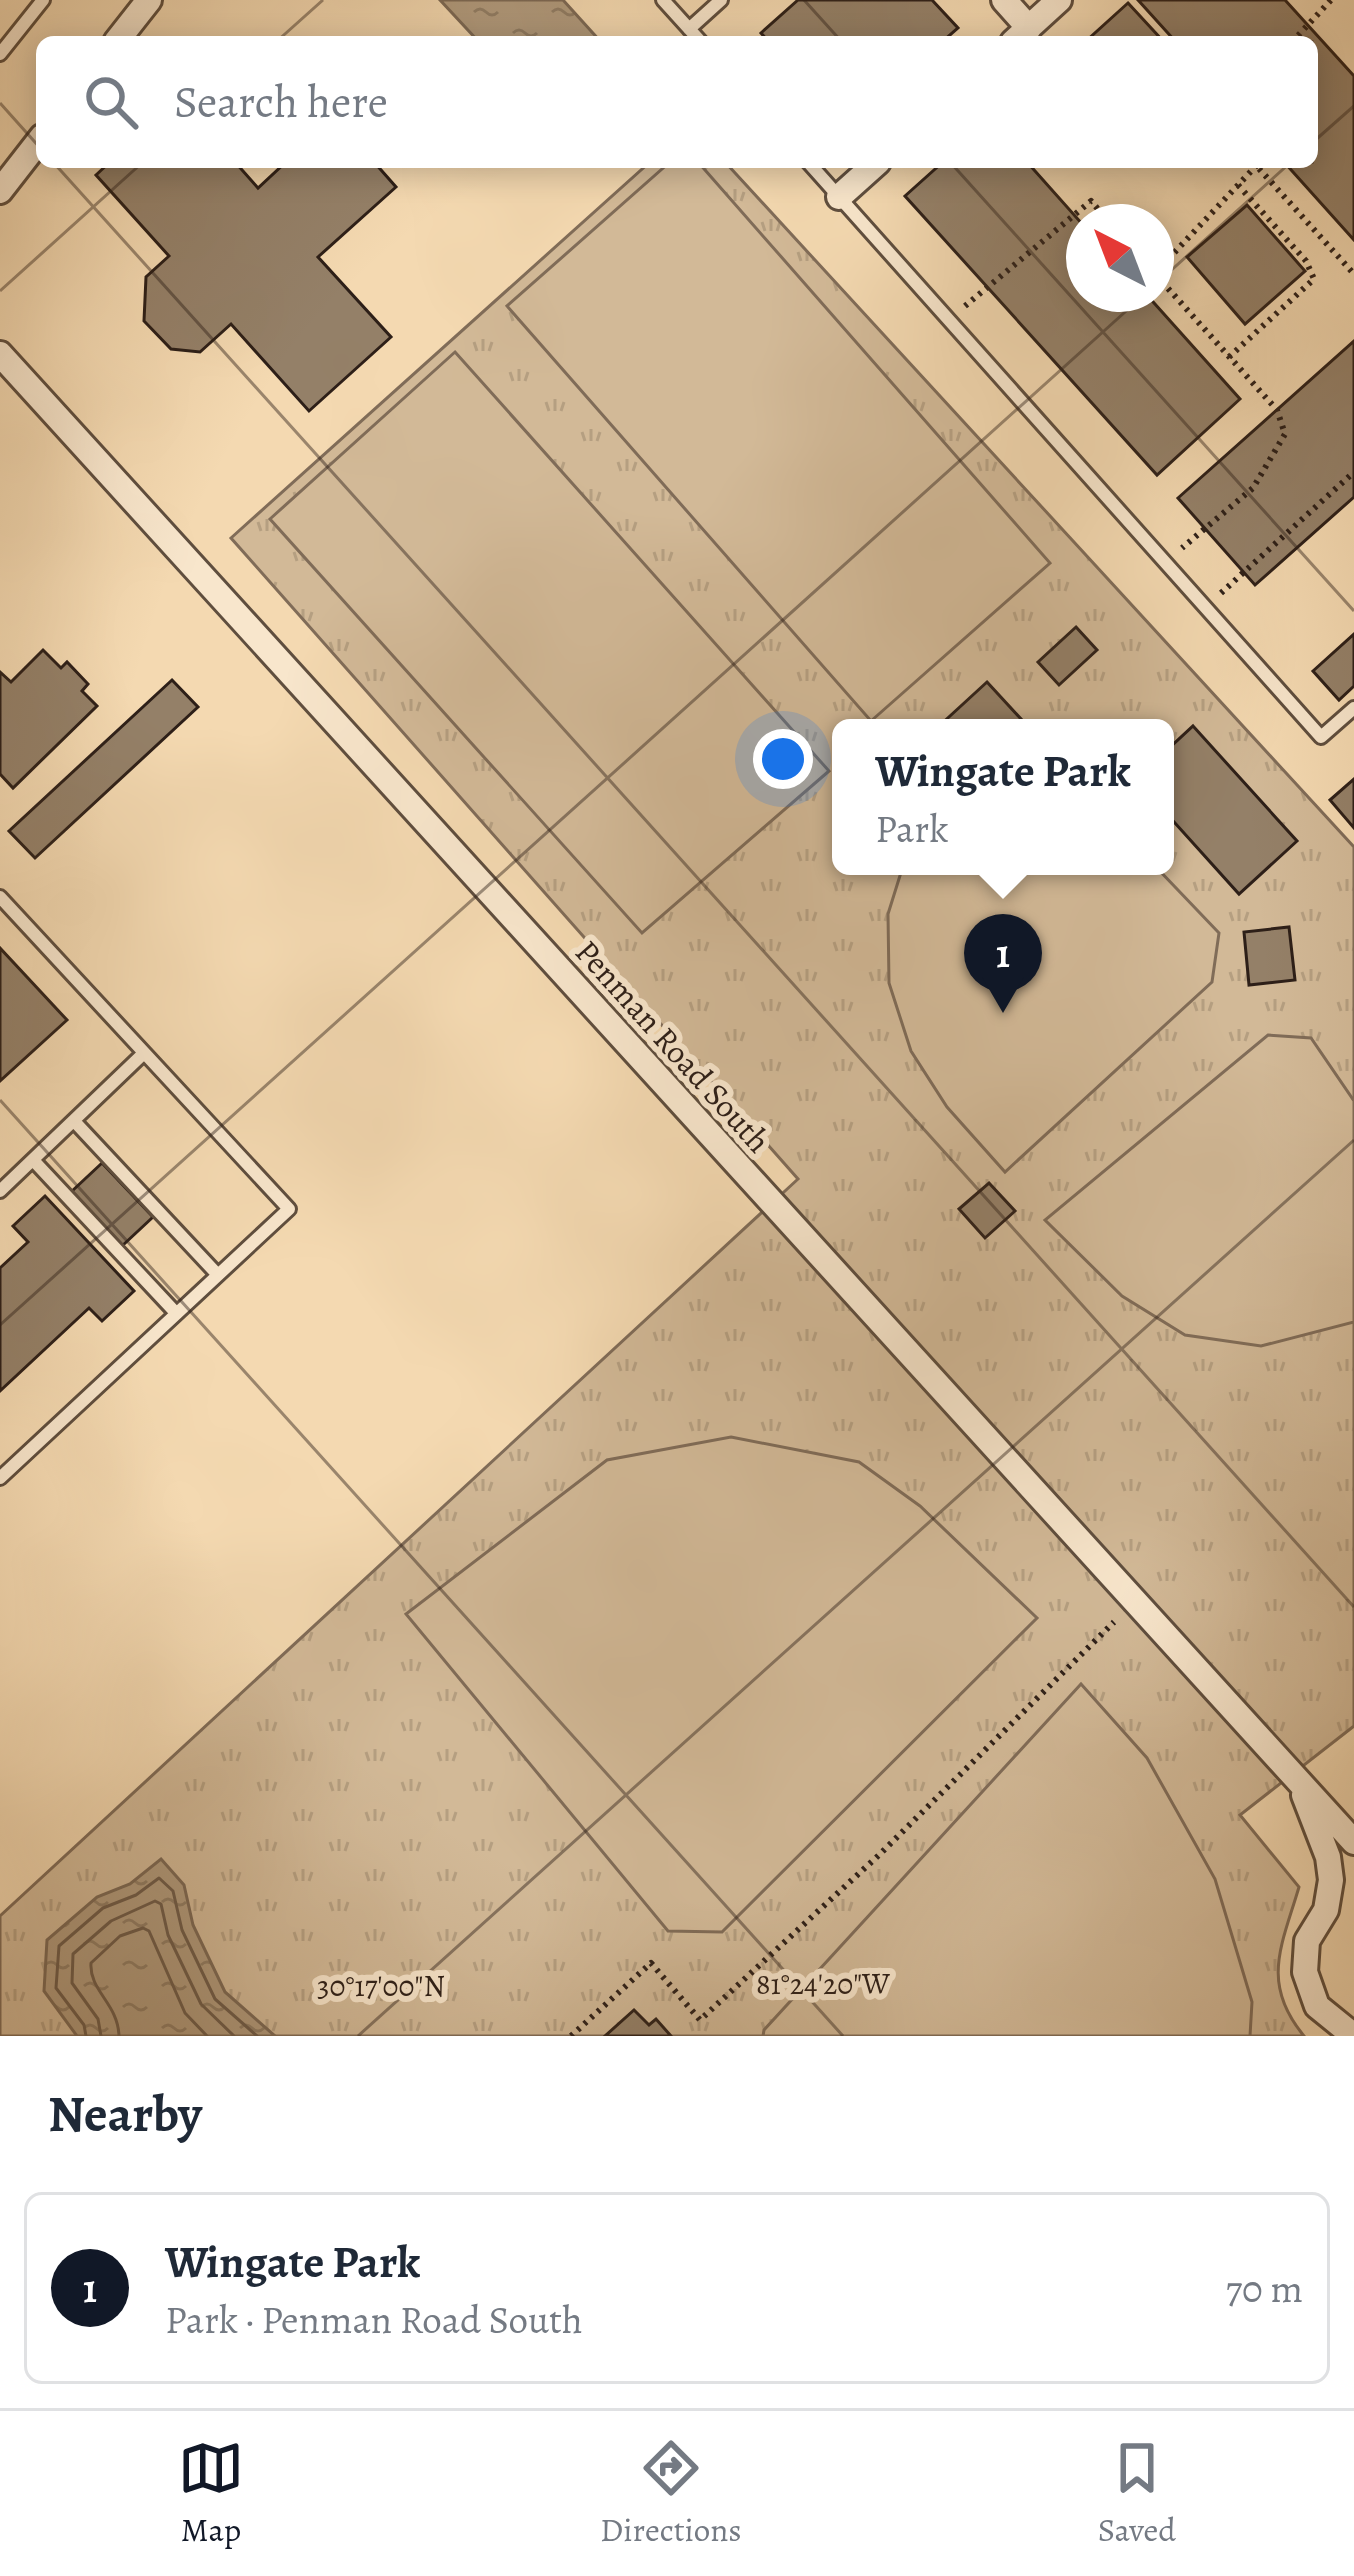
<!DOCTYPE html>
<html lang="en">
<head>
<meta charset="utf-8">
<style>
	:root { --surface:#fff; --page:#f2f2f3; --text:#1f2937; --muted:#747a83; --line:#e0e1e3; --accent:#111827 }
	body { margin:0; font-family:Alegreya,serif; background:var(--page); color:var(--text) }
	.compass { position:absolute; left:1066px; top:204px; width:108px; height:108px; border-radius:50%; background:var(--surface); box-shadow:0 6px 30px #0003; rotate:318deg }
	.you { position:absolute; left:783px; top:759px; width:42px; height:42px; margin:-30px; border:9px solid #fff; border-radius:50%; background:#1a73e8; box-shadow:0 0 0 18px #1a73e833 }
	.badge { display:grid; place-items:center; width:78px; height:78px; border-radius:50%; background:var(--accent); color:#fff; font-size:39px; font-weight:700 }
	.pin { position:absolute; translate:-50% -99px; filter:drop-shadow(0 3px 6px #0008) }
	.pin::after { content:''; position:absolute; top:63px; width:42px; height:36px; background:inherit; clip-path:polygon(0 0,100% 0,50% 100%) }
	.popup { position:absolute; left:832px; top:719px; width:342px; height:156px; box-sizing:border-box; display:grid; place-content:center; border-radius:18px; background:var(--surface); filter:drop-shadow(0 3px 9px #0005); font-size:39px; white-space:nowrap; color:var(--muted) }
	.popup b { font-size:45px; color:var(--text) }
	.popup::after { content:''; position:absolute; left:50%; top:100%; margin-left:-24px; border:24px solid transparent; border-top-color:var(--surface) }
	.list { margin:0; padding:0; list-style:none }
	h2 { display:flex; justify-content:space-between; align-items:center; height:156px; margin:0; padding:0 48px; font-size:51px }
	h2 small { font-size:39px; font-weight:400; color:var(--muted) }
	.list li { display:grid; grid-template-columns:78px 1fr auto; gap:36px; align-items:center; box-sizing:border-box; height:192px; margin:0 24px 24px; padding:0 24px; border:3px solid var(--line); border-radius:18px }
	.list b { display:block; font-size:45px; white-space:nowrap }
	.list p { margin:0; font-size:39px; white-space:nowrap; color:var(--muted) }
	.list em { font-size:39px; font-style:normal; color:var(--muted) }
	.icon { flex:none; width:66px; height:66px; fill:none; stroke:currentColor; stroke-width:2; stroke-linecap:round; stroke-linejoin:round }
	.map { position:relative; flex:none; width:1354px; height:2036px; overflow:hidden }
	.search { position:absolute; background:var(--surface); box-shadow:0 6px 30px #0003; left:36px; right:36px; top:36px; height:132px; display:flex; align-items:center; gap:30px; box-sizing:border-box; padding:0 42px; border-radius:18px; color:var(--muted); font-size:45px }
	.sheet { height:372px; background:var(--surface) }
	nav { display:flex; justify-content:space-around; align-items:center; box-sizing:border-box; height:168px; border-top:3px solid var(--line); background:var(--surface); font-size:33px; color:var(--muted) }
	nav a { display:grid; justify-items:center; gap:6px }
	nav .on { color:var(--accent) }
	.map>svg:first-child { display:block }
	.park { fill:url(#park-tufts); stroke:#806c58; stroke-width:3; fill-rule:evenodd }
	.garden { fill:#d2b997; stroke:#806c58; stroke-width:3 }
	.water { fill:url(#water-ripples); stroke:#7c6955; stroke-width:3 }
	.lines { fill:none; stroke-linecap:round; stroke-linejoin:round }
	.shore { stroke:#6e5c4a; stroke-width:3 }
	.building { fill:#948068; stroke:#2d1f18; stroke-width:3 }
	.service-casing { stroke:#5f4e3e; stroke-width:18 }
	.minor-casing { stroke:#5f4e3e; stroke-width:30 }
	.path { stroke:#2d1f18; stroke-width:6; stroke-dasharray:3 6; stroke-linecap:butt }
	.service { stroke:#f8e6cc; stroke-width:12 }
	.minor { stroke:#f8e6cc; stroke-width:24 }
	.ticks { fill:none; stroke:#2d1f18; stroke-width:3; stroke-opacity:0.45 }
	.labels { text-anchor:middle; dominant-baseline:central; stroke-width:12; stroke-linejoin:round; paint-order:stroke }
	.street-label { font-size:33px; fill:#2d1f18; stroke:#f8e6cc }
	.ticks-label { font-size:30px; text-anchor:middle; fill:#2d1f18; stroke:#f8e6cc; stroke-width:12; stroke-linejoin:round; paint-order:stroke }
</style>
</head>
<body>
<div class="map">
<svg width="1354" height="2036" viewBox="0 0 1354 2036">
	<defs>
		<pattern id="park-tufts" width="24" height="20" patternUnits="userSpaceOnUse" patternTransform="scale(3)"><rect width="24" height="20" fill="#d2b997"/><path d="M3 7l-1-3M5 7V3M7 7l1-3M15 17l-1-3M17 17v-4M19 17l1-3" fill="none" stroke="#b59f81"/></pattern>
		<pattern id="water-ripples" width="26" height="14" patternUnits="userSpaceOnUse" patternTransform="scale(3)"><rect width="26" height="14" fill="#b09a7d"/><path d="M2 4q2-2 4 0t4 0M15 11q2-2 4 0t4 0" fill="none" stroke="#907d65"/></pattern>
	</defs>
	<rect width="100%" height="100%" fill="#f4d9b1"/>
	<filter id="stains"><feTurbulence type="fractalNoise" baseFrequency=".00167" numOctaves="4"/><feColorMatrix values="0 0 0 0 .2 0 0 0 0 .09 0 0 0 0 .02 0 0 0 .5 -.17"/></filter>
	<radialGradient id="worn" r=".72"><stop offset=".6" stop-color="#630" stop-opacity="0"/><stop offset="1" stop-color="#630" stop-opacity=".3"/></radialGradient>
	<path class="park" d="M650,162H725L1354,847V1726L1240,1815L1299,1887C1282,1945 1260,1983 1304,2036H0V1916L798,1179L231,538ZM841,728H1165V866H841Z"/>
	<path class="garden" d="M670,162H698L1050,563L871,721L507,306Z
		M455,352L829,771L642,933L270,519Z
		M903,866H1155L1219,933L1212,982L1005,1172L947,1107L911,1051L889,983L888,914Z
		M1268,1035L1311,1038L1354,1101V1322L1261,1346L1185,1335L1122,1296L1045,1220Z
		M731,1437L859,1462L920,1506L1037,1618L722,1932L668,1931L406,1614L607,1460Z
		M1081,1684L1147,1758L1215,1879L1252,2002L1250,2036H763L764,2030Z"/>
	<path class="water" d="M440,0H563L601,42H479Z
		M161,1859L184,1885L193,1925L225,1992L275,2036H77L44,1991L47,1940L97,1897L130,1884Z"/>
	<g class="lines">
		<path class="shore" d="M86,2036L84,2025L56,1988L59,1946L103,1908L136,1895L159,1878L173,1891L182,1930L215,1999L257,2036
			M101,2036L98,2019L72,1983L73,1954L111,1921L155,1901L161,1904L168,1935L201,2004L234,2036
			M119,2036C118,2003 89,1991 91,1963L120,1936L143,1928L149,1931L185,2013L207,2036"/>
	</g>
	<path class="building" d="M798,0H932L958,28L942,42H769L761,33Z
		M1138,0H1285L1354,76V240L1284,162H1312V42H1176Z
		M1128,3L1164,42H1085Z
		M110,162H235L258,188L286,162H374L396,187L318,257L391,337L309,411L231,324L200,352L171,349L144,321L146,277L169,256L96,175Z
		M943,162H1027L1084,226V294H1146L1240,399L1157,475L905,196Z
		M1247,205L1305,271L1245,324L1187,257Z
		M1354,341V497L1255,585L1178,498Z
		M1076,627L1097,650L1059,685L1038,662Z
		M1354,634V686L1339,700L1313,671Z
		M43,650L61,668L67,662L88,684L82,691L97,706L13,788L0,774V672L11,682Z
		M172,680L198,707L35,858L9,831Z
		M987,682L1021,719L1011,728H937Z
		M1193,726L1297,841L1239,894L1165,812V752Z
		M1354,779V828L1330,800Z
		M1289,927L1295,980L1249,985L1244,932Z
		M0,948L67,1020L0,1081Z
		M102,1163L153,1217L122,1246L71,1192Z
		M989,1183L1015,1211L985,1238L959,1209Z
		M45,1196L134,1291L102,1321L89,1308L0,1391V1268L28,1242L13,1226Z
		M634,2010L649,2025L656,2019L671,2036H605Z"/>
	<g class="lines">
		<g class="service-casing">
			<path id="service" d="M663,0L701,42
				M689,29L721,0
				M0,54L43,0
				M808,162L1321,737L1354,708
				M0,897L289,1209L0,1478
				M74,1121L218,1275
				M33,1160L176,1313
				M0,1191L144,1053"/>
		</g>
		<g class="minor-casing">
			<path id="minor" d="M1004,0L1029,28
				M116,42L149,0
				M1013,42L1059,0
				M0,191L42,137
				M839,197L878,162
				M0,354L1354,1842
				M1304,1795L1328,1857L1331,1880L1326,1910L1307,1941L1305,1972L1317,2006L1354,2036"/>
		</g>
		<path class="path" d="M1292,42L1331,0
			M1253,162L1354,274
			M1156,272L1256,166
			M1156,275L1277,410L1285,434L1253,488L1182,548
			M965,306L1091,201L1109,222
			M1229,357L1314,279L1306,261L1238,185
			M1221,593L1354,472
			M571,2036L651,1963L700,2020L879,1855L1114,1622"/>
		<use href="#service" class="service"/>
		<use href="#minor" class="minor"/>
	</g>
	<path class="ticks" d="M804,0L842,42M276,42L323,0M0,103L42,150M1312,143L1354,106M53,162L1354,1607M950,162L1354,611M1156,284L1291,162M0,291L143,162M0,1100L843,2036M0,1325L1145,294M358,2036L1354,1140"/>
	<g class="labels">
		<g class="street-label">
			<text transform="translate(673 1046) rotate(48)">Penman Road South</text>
		</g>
	</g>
	<g class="ticks-label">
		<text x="823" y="1994">81°24'20"W</text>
		<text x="381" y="1996">30°17'00"N</text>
	</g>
	<rect width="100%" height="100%" filter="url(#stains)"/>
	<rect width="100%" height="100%" fill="url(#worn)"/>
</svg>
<svg class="compass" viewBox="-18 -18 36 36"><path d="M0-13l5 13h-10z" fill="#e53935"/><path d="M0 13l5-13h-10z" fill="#747a83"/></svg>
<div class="you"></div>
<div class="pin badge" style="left:1003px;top:1013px">1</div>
<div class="popup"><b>Wingate Park</b>Park</div>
<div class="search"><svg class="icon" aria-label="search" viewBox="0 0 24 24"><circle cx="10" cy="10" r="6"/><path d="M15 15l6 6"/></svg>Search here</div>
</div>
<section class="sheet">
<h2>Nearby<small></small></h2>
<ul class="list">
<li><span class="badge">1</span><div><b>Wingate Park</b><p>Park · Penman Road South</p></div><em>70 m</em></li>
</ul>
</section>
<nav>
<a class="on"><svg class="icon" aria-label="map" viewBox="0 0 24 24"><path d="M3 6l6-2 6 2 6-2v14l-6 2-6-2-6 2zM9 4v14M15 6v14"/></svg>Map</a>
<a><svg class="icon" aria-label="directions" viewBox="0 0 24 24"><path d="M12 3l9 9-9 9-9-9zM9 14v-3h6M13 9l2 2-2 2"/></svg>Directions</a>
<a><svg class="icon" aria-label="saved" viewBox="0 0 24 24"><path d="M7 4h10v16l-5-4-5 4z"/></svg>Saved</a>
</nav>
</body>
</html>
